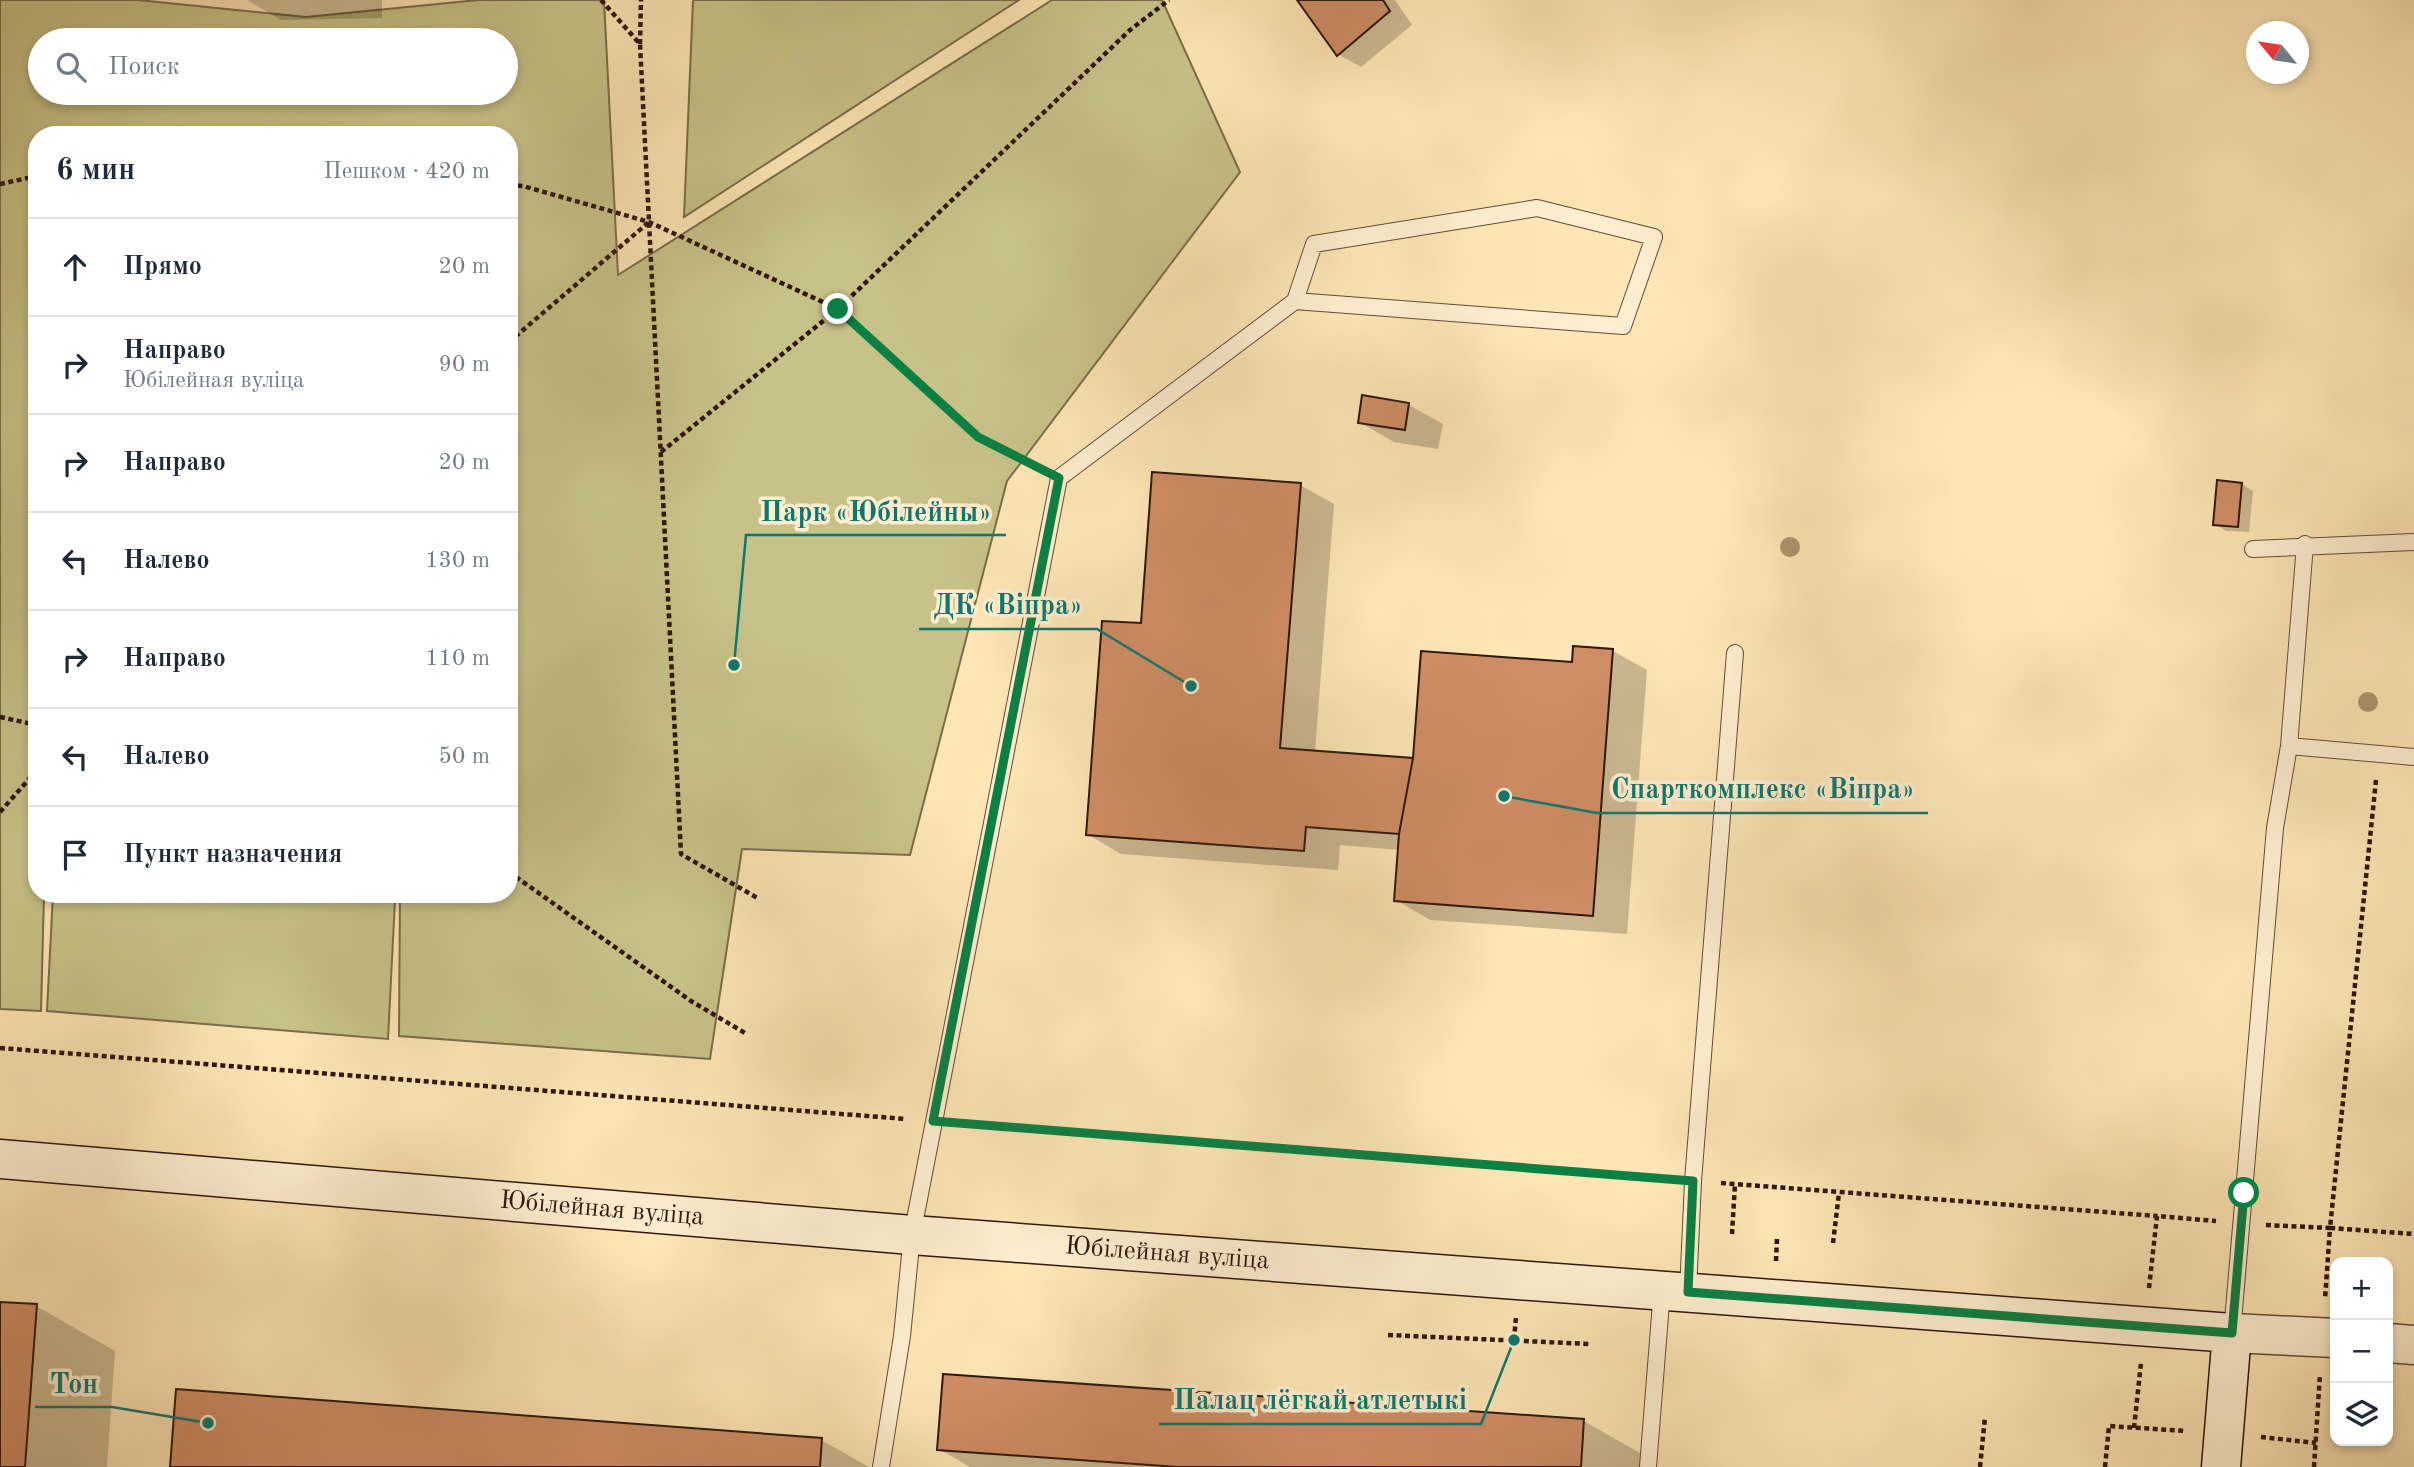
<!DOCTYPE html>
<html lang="ru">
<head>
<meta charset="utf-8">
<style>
	:root { --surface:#fff; --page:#f2f2f3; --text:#1f2937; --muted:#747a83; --line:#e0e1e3 }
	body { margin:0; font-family:"Old Standard TT",serif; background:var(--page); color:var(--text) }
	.controls { position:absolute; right:21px; bottom:21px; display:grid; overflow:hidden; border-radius:14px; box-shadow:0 4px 10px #0003 }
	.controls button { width:63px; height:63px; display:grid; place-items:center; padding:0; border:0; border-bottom:2px solid var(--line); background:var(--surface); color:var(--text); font:35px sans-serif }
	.compass { position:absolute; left:2246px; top:21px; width:63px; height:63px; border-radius:50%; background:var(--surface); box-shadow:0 4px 10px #0003; rotate:300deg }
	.stop { position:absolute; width:21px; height:21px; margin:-16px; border:5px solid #0b8043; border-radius:50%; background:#fff }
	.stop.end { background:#0b8043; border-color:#fff; box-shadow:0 2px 7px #0008 }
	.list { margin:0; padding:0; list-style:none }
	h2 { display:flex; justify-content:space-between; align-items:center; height:91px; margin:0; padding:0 28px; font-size:30px }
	h2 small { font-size:23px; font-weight:400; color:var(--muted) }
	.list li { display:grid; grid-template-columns:46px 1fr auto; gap:21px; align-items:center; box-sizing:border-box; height:98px; padding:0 28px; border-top:2px solid var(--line) }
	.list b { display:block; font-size:26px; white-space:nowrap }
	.list p { margin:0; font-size:23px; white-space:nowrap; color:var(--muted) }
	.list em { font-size:23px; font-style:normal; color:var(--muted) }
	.icon { flex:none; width:38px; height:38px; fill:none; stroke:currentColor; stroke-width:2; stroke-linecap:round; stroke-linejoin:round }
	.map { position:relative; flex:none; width:2414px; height:1467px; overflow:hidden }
	.search { position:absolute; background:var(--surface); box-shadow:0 4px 10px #0003; left:28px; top:28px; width:490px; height:77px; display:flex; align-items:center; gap:18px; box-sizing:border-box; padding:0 24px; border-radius:38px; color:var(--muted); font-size:26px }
	.panel { position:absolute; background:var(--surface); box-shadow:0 4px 10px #0003; left:28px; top:126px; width:490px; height:777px; border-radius:28px }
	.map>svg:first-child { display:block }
	.green { fill:#c7c288; stroke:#7a6c4a; stroke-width:2; fill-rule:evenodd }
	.shadow { fill:#0003 }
	.building { fill:#cf8d65; stroke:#2e160d; stroke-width:2 }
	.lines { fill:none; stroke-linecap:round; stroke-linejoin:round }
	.service-casing { stroke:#624a37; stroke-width:18 }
	.tertiary-casing { stroke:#624a37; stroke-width:41 }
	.secondary-casing { stroke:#2e160d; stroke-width:41 }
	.path { stroke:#2e160d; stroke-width:4.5; stroke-dasharray:5 3.5; stroke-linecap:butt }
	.service { stroke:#feeecf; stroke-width:16 }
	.tertiary { stroke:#feeecf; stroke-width:38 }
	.secondary { stroke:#feeecf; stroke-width:38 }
	.tree { fill:#a99470 }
	.route { stroke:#0b8043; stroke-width:9 }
	.labels { text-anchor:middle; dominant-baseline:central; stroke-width:7; stroke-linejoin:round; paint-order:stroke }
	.street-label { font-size:26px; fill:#2e160d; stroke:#feeecf }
	.leader { fill:none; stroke:#0f766e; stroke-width:2.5 }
	.callout-dot { fill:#0f766e; stroke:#feeecf; stroke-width:2.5 }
	.callout-label { font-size:28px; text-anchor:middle; font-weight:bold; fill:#0f766e; stroke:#feeecf; stroke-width:7; stroke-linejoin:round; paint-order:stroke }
</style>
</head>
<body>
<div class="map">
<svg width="2414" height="1467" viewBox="0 0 2414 1467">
	<rect width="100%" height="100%" fill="#fde5b5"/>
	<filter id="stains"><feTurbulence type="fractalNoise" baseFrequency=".00286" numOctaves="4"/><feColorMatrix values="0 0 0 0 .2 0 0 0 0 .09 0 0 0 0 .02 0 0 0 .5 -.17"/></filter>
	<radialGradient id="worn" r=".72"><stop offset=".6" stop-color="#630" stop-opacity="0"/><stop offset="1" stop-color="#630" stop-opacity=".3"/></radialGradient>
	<path class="green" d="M0,0H138L306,17L478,0H604L618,275L1052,0H1162L1240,172L1007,481L910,855L742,849L710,1059L399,1036L400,894H509V135H37V894H44L41,1011L0,1009ZM506,40V93H40V40Z
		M693,0H1019L684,217Z
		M53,894H302L395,900L388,1039L47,1011Z"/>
	<path class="shadow" d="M247,0H382V18L281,20Z
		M1299,0H1395L1412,25L1361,67L1338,54Z
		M1409,405L1443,424L1438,449L1394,442L1359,422Z
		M2242,484L2253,491L2249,532L2226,531L2215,524Z
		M1300,485L1334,504L1315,752L1415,759L1574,664L1613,651L1647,670L1627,934L1430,920L1396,900L1400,850L1340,845L1338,870L1121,854L1087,834L1143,625Z
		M0,1303L36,1306L115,1351L107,1467H0Z
		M1584,1421L1645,1456L1644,1467H970L939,1449Z
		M821,1440L869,1467H172Z"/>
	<path class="building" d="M1297,0H1383L1390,11L1337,56Z
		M1362,395L1409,403L1405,430L1358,423Z
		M1152,472L1301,483L1280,748L1413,758L1399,834L1306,827L1304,851L1086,835L1102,621L1141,623Z
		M2217,480L2242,483L2238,527L2213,525Z
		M1573,646L1613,649L1593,916L1394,901L1399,834L1413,758L1421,651L1572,662Z
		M0,1302L37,1304L25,1467H0Z
		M943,1374L1584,1419L1581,1467H1178L937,1450Z
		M176,1389L822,1438L820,1467H170Z"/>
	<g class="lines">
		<g class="service-casing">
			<path id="service" d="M2253,549L2414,542
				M2289,746L2414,757
				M1688,1292L1693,1181L1735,653
				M2232,1333L2275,828L2289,746L2305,544
				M881,1467L902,1336L912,1235L1059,478L1295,301L1623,326L1654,237L1537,208L1314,244L1295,301
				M1648,1467L1662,1290"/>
		</g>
		<g class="tertiary-casing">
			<path id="tertiary" d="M2232,1333L2335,1338
				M2388,1343L2414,1345"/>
		</g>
		<g class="secondary-casing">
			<g id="secondary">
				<path id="s1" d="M0,1159L912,1235L2232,1333L2221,1467"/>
			</g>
		</g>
		<path class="path" d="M601,0L640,44L681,854L759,899
			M640,44L641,0
			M0,184L37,176
			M509,185L523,186L649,222L838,309L978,437L1036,467
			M509,342L649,222
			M661,452L838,309L1130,30L1169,0
			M0,717L37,725
			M2376,780L2330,1228L2414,1234
			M0,812L37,770
			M509,872L691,1001L745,1033
			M0,1048L906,1119
			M961,1123L1667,1179
			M1721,1183L2157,1216
			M2266,1225L2330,1228L2325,1299
			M1732,1234L1735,1184
			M1833,1243L1839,1193
			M1776,1261L1777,1238
			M2149,1288L2157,1216L2216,1221
			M1388,1335L1591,1344
			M1514,1340L1516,1317
			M2134,1428L2141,1363
			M2261,1437L2316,1443
			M1980,1467L1985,1417
			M2105,1467L2109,1426L2186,1431
			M2314,1467L2320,1374"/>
		<use href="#service" class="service"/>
		<use href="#tertiary" class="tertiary"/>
		<use href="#secondary" class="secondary"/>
	</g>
	<g class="tree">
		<circle cx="1790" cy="547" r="10"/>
		<circle cx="2368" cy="702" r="10"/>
	</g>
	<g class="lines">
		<path class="route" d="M838,309L978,437L1059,478L933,1121L1693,1181L1688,1292L2232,1333L2244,1193"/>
	</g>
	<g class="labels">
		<g class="street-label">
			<text stroke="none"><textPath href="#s1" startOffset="604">Юбілейная вуліца</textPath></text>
			<text stroke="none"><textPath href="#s1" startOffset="1171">Юбілейная вуліца</textPath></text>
		</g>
	</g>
	<path class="leader" d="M734 665L746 535H1006M1191 686L1097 629H919M1504 796L1597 813H1928M208 1423L112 1407H35M1514 1340L1481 1424H1159"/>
	<g class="callout-dot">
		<circle cx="734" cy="665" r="7"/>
		<circle cx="1191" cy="686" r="7"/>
		<circle cx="1504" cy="796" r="7"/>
		<circle cx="208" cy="1423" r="7"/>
		<circle cx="1514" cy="1340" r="7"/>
	</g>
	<g class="callout-label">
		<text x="876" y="521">Парк «Юбілейны»</text>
		<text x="1008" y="614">ДК «Віпра»</text>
		<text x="1763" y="798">Спарткомплекс «Віпра»</text>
		<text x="74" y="1393">Тон</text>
		<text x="1320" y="1409">Палац лёгкай атлетыкі</text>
	</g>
	<rect width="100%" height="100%" filter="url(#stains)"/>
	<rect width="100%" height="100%" fill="url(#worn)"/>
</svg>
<div class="controls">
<button>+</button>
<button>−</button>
<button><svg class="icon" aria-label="layers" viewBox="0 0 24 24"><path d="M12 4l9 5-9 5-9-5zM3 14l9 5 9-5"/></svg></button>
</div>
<svg class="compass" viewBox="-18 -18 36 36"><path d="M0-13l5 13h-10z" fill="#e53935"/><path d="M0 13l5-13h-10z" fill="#747a83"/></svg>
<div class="stop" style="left:2244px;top:1193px"></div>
<div class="stop end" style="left:838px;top:309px"></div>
<div class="search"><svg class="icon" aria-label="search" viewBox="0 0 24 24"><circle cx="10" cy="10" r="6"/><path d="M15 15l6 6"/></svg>Поиск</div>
<section class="panel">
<h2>6 мин<small>Пешком · 420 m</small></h2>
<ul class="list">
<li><svg class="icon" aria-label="ahead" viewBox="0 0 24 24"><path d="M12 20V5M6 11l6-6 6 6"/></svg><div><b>Прямо</b></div><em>20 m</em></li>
<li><svg class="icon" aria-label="right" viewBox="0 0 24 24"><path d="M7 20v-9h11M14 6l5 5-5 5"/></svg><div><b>Направо</b><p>Юбілейная вуліца</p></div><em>90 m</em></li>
<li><svg class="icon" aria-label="right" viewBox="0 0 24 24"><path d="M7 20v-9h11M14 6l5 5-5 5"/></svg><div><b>Направо</b></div><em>20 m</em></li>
<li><svg class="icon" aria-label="left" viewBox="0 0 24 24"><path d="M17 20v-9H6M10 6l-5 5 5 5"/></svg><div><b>Налево</b></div><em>130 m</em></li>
<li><svg class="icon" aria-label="right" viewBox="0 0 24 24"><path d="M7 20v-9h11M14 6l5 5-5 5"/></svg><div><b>Направо</b></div><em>110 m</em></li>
<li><svg class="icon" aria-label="left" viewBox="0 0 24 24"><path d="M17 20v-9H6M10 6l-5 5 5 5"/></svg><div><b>Налево</b></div><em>50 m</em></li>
<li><svg class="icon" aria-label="arrive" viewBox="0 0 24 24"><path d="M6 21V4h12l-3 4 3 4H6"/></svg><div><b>Пункт назначения</b></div></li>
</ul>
</section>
</div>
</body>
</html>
